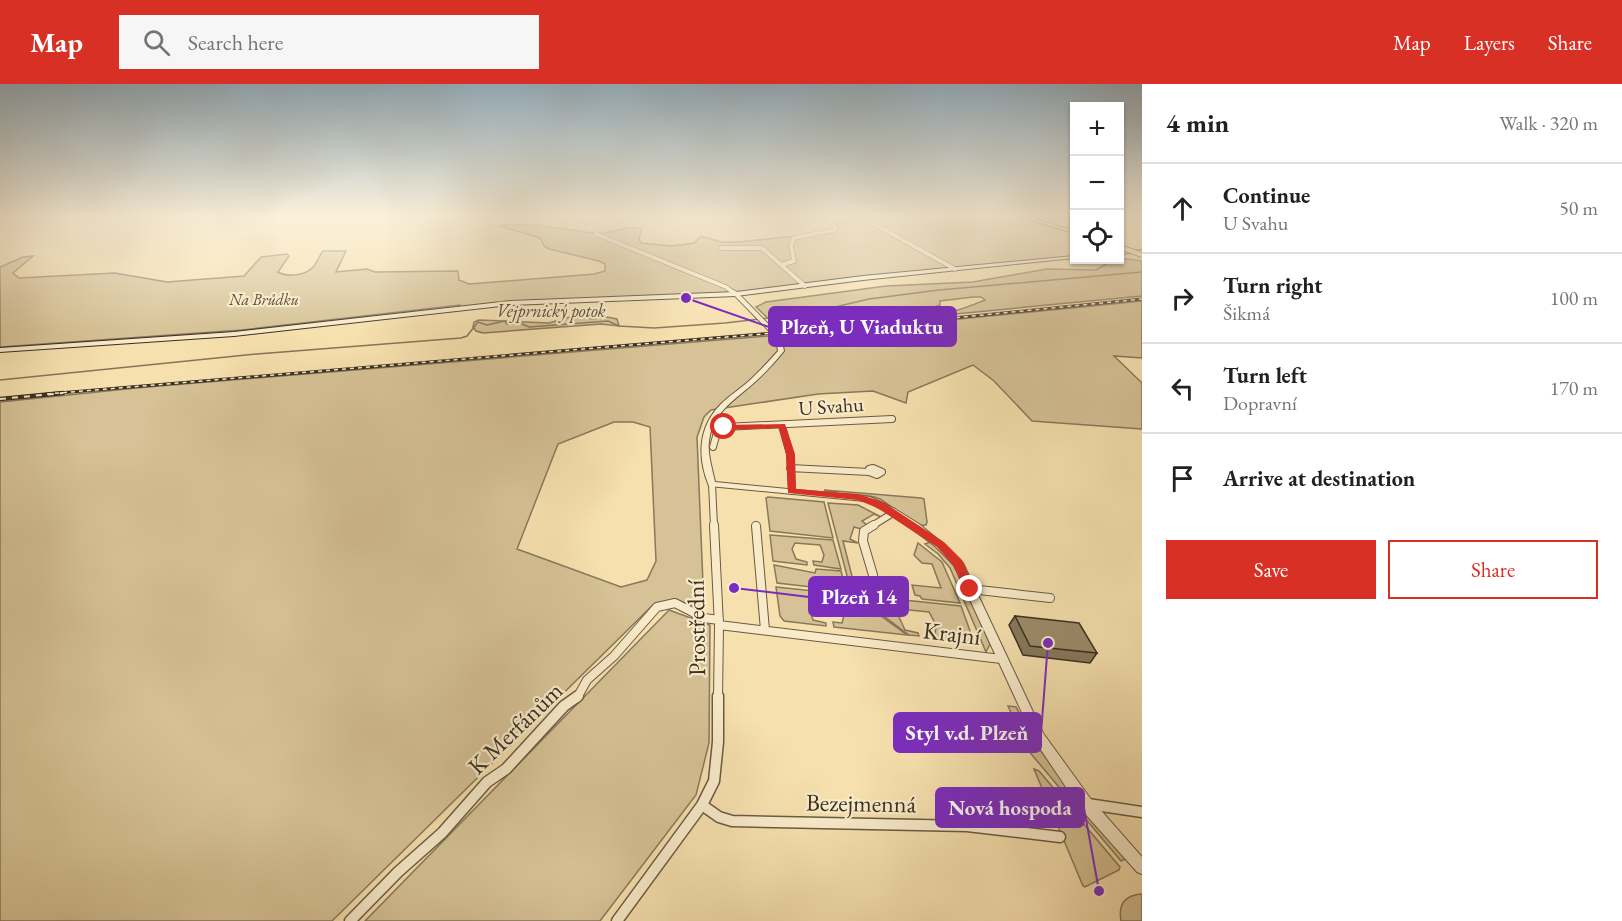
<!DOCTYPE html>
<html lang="en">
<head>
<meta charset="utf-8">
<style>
	:root { --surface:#fff; --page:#f6f6f6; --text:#202124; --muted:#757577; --line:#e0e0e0; --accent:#d93025 }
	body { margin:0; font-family:"EB Garamond",serif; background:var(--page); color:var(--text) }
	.controls { position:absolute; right:18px; top:18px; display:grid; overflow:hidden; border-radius:0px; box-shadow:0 2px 4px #0004 }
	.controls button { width:54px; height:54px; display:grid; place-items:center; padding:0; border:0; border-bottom:2px solid var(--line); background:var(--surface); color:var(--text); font:30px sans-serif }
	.stop { position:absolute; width:18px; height:18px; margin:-14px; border:4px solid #d93025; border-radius:50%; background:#fff }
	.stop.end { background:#d93025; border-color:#fff; box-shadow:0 2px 6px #0008 }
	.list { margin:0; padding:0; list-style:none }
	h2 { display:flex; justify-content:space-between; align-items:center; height:78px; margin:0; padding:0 24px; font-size:26px }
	h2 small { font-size:20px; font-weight:400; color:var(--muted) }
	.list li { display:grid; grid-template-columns:39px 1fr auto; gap:18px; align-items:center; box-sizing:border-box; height:90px; padding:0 24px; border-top:2px solid var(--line) }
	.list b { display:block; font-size:22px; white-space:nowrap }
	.list p { margin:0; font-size:20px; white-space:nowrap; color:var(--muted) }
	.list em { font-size:20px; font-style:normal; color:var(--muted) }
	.actions { display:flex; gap:12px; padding:18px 24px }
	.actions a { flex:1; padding:14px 0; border:2px solid var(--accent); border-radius:0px; text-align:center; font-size:21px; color:var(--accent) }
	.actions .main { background:var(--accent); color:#fff }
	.icon { flex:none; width:33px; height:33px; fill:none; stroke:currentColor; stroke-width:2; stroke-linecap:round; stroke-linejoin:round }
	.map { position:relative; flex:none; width:1142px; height:837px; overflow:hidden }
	header { display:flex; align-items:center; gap:36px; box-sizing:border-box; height:84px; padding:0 30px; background:var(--accent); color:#fff }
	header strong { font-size:28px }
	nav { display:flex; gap:33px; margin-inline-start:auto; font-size:21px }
	.search { width:420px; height:54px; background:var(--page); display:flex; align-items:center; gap:15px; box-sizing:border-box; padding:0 21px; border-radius:0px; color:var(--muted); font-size:22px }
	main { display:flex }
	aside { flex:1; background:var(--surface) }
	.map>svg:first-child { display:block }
	.green { fill:#d6c296; stroke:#88785c; stroke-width:1.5; fill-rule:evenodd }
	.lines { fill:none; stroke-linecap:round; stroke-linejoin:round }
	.stream { stroke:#847559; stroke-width:1.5 }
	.minor-far4-casing { stroke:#695b44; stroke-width:5 }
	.minor-far3-casing { stroke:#695b44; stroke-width:6 }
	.minor-far2-casing { stroke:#695b44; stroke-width:8 }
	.minor-far1-casing { stroke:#695b44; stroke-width:10 }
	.minor-casing { stroke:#695b44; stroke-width:13 }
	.tertiary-casing { stroke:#695b44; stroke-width:2 }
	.secondary-casing { stroke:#3a2f21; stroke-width:2 }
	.minor-far4 { stroke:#f9ebca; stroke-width:4 }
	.minor-far3 { stroke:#f9ebca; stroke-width:4.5 }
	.minor-far2 { stroke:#f9ebca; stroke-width:6 }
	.minor-far1 { stroke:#f9ebca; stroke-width:8 }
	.minor { stroke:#f9ebca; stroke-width:10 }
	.tertiary { fill:#f9ebca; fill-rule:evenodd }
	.secondary { fill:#f9ebca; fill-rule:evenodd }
	.rail-far1-casing { stroke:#3a2f21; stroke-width:3 }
	.rail-casing { stroke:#3a2f21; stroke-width:4.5 }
	.rail-far1 { stroke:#f9ebca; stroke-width:1.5; stroke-dasharray:4; stroke-linecap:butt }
	.rail { stroke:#f9ebca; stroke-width:2; stroke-dasharray:6; stroke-linecap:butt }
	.secondary-bridge-casing { stroke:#3a2f21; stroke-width:6; stroke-linecap:butt }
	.secondary-bridge { stroke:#f9ebca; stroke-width:4.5 }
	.wall { fill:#86785b; stroke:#3a2f21; stroke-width:1.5 }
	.building { fill:#9c8b6a; stroke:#3a2f21; stroke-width:1.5 }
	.route { fill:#d93025 }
	.labels { text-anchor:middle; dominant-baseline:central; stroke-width:4.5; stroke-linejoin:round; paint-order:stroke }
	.far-park-label { font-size:16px; font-style:italic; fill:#594c38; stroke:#f9ebca }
	.far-water-label { font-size:18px; font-style:italic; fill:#594c38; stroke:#f9ebca }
	.street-label { font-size:20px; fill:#3a2f21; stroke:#f9ebca }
	.near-street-label { font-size:24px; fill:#3a2f21; stroke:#f9ebca }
	.leader { fill:none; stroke:#7b2cbf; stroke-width:2 }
	.callout-dot { fill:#7b2cbf; stroke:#f9ebca; stroke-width:2 }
	.callout { fill:#7b2cbf; stroke:#7b2cbf; stroke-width:2 }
	.callout-label { font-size:21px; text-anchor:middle; font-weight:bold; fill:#fff }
</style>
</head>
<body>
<header>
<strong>Map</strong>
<div class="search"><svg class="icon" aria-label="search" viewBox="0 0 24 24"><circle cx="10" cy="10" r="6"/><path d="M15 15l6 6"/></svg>Search here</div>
<nav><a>Map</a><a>Layers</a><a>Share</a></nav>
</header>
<main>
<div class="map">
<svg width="1142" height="837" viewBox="0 0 1142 837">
	<rect width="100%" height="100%" fill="#f6e0ae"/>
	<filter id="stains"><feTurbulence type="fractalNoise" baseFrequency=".00333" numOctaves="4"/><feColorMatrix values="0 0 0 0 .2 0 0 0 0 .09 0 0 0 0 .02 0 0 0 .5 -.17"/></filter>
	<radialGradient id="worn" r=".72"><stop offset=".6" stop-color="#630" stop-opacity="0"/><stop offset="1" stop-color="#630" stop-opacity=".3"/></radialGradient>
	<path class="green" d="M952,131H1014L1074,149V173L863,194L736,210L563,216L460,224V221L242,246L0,263V183L23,173L33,172L13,189L19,194L115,189L167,198L244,192L261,173L287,170L289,172L278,188C287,193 304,192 312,184C317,180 319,172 323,167H346L336,188L367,185L375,188L458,187L459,196L469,200L594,190L605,187V180L599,177L549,165L544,162L540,154L500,142L501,141H537L599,150L628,144H642L639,155L641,159L672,162L694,159L701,152L721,158H738L797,152L833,145V141L824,135H828Z
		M1126,175L1142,177V212L778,247L776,244L792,239L780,237L774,240L756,223L766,218L886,202L973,198L1047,185L1096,186L1109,178ZM973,213H981L985,216C970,222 946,233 931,226V224L940,221V217Z
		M1142,217V274L1114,272L1142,299V345L1032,337L994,297L973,281L908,308L906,319L873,307L818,310L711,326L704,333L697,353L704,525L676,516L653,521L332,837H0V318L136,304L888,242ZM614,338H633L650,343L656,477L647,496L621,503L517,465L558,360Z
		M577,231L592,235L607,233L617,235L619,242L601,240L483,249L476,247L473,243L474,238L479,236L549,239Z
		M824,406L921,414L924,415L927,438L926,441C911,443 893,422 880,415C864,407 839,414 824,406Z
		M768,413L824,418L833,454L770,447L766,414Z
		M828,419L858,421L881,433L874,430L862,437L867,441L861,445L854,443L850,455L858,459L843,457L855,504L902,510L903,512L851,507Z
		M770,451L833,456L841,485L814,481L813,477L822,478L824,471L820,461L795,459L792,465L796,475L807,478V481L773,477Z
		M930,458C963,480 974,525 990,560L986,568L950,484L938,470L925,460Z
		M918,459L942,478L960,519L922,515L920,512L915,511L912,501L941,504L932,480L922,479L914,471Z
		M774,481L815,489L816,485L841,487L846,507L777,499Z
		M776,503L852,511L907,551L834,543L833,538L842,539L844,531L840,518L812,516L809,523L813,536L826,539V542L784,537L780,532Z
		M856,511L961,522L974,558L927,554L925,548L935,550L936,541L929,528L900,525L899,533L905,546L918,549L919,552L909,551Z
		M669,526L710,541L709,659L696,711L600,837H365Z
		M1008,622L1016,623L1036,659L1024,658Z
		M1027,665L1041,667L1080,720L1127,774L1121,777Z
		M1034,685L1039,687L1120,783L1119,786L1085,803L1083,802Z
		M1142,810V837H1121C1118,820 1125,811 1142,810Z"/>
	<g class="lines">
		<path class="stream" d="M0,296L257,270L461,254L467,252L478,238L487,241L505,237L507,240L520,239L529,243L608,237L619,242L654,244L725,239L805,230L869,215L939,206L1142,188"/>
		<g class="minor-far4-casing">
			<path id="minor-far4" d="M1040,133L1069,131
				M865,135L955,185
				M1139,138L1142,136
				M596,150L726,203L735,210
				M721,164H762L805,202
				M781,181L794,177L791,161L794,154L834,146L835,143L828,135L970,131"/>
		</g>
		<g class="minor-far3-casing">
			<path id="minor-far3" d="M733,208L736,210"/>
		</g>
		<g class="minor-far2-casing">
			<path id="minor-far2" d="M782,342L790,370L792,407
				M713,363L718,345L724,343L892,335
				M790,384L869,388
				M873,384L882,388L877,391L869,388V385Z
				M712,400L714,442
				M872,442L893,429"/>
		</g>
		<g class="minor-far1-casing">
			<path id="minor-far1" d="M714,441L719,541L718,614
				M756,442L765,546
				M873,491L863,457L864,447L874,441
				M970,505L1050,514
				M719,541L1001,575
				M577,614L587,596L614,572L657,523L675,519L704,534L719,536"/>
		</g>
		<g class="minor-casing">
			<path id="minor" d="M1088,720L1142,728
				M702,721L719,733L732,737L967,742L1060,753
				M350,837L398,788L442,749L487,698L506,685L564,622L578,612
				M617,837L702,721L714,697L718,658V612"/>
		</g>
		<g class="tertiary-casing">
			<path id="tertiary" d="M734,209H738L781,253L784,267C775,278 766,288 755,298C737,314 715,327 710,351C706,367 712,383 715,398L870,413L895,425L919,440L941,458L963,479L1043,649L1090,714L1142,773V790L1137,788L1080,724L1035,657L954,481L935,462L912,445L889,429L865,417L709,402C697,373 698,343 721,320C729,312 740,305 749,297C760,287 769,277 778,267L776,254L734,211Z"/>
		</g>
		<g class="secondary-casing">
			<path id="secondary" d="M1014,131H1022L1074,147V149Z
				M1142,166V168L1120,170V168Z
				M1074,172V174L863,196L736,212L511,221L234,252L0,268V264L234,248L511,217L736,208L863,192Z"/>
		</g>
		<use href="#minor-far4" class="minor-far4"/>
		<use href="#minor-far3" class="minor-far3"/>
		<use href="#minor-far2" class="minor-far2"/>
		<use href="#minor-far1" class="minor-far1"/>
		<use href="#minor" class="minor"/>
		<use href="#tertiary" class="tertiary"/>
		<use href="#secondary" class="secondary"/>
		<g class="rail-far1-casing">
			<path id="rail-far1" d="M47,310L953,234L1142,215"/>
		</g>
		<g class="rail-casing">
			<path id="rail" d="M0,315L63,309"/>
		</g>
		<use href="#rail-far1" class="rail-far1"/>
		<use href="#rail" class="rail"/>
		<g class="secondary-bridge-casing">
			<path id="secondary-bridge" d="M1120,163L1142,171"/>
		</g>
		<use href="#secondary-bridge" class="secondary-bridge"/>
	</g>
	<path class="wall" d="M1015,532L1097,569L1090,579L1023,571L1009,541Z"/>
	<path class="building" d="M1015,532L1079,539L1097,569L1030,562Z"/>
	<linearGradient id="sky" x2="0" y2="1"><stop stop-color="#94aebe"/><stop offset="0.53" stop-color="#fbf1db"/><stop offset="1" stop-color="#fbf1db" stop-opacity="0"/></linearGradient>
	<rect width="1142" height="249" fill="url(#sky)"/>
	<path class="route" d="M785,340L795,370L796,405L858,410L883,418L944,458L962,476L975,505L974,508H966L953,481L937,463L876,423L857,416L788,409L786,370L779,344L724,346L720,343L724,341Z"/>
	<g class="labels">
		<g class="far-park-label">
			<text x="264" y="215">Na Brůdku</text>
		</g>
		<g class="far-water-label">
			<text x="551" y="226">Vejprnický potok</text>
		</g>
		<g class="street-label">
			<text transform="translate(831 322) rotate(-4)">U Svahu</text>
		</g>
		<g class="near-street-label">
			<text transform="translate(696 544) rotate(-91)">Prostřední</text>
			<text transform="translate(952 549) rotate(7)">Krajní</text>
			<text transform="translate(515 644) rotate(-44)">K Merfánům</text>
			<text transform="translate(861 719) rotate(1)">Bezejmenná</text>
		</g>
	</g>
	<path class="leader" d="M686 214L769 243M734 504L809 513M1048 559L1041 649M1099 807L1084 724"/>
	<g class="callout-dot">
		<circle cx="686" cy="214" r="6"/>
		<circle cx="734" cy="504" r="6"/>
		<circle cx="1048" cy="559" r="6"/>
		<circle cx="1099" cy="807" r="6"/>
	</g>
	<g class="callout">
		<rect x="769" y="223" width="187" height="39" rx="6"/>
		<rect x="809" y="493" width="99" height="39" rx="6"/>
		<rect x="894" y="629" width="147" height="39" rx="6"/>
		<rect x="936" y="704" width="148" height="39" rx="6"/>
	</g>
	<g class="callout-label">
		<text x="862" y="250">Plzeň, U Viaduktu</text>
		<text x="859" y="520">Plzeň 14</text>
		<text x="967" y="656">Styl v.d. Plzeň</text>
		<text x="1010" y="731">Nová hospoda</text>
	</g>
	<rect width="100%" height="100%" filter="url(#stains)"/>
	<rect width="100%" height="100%" fill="url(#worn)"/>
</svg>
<div class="controls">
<button>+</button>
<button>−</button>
<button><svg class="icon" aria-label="locate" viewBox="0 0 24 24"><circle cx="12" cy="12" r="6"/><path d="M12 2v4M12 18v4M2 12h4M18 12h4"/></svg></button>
</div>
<div class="stop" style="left:724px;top:343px"></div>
<div class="stop end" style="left:970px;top:505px"></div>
</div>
<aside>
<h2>4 min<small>Walk · 320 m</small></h2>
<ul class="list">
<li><svg class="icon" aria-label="ahead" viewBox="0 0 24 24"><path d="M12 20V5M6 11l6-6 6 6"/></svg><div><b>Continue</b><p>U Svahu</p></div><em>50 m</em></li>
<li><svg class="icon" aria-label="right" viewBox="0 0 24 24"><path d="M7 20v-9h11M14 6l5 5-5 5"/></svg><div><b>Turn right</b><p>Šikmá</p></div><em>100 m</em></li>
<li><svg class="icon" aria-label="left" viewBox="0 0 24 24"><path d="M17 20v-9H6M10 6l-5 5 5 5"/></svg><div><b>Turn left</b><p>Dopravní</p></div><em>170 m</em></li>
<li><svg class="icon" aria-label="arrive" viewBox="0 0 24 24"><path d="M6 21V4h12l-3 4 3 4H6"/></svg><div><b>Arrive at destination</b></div></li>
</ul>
<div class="actions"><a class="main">Save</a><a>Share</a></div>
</aside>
</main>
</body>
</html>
